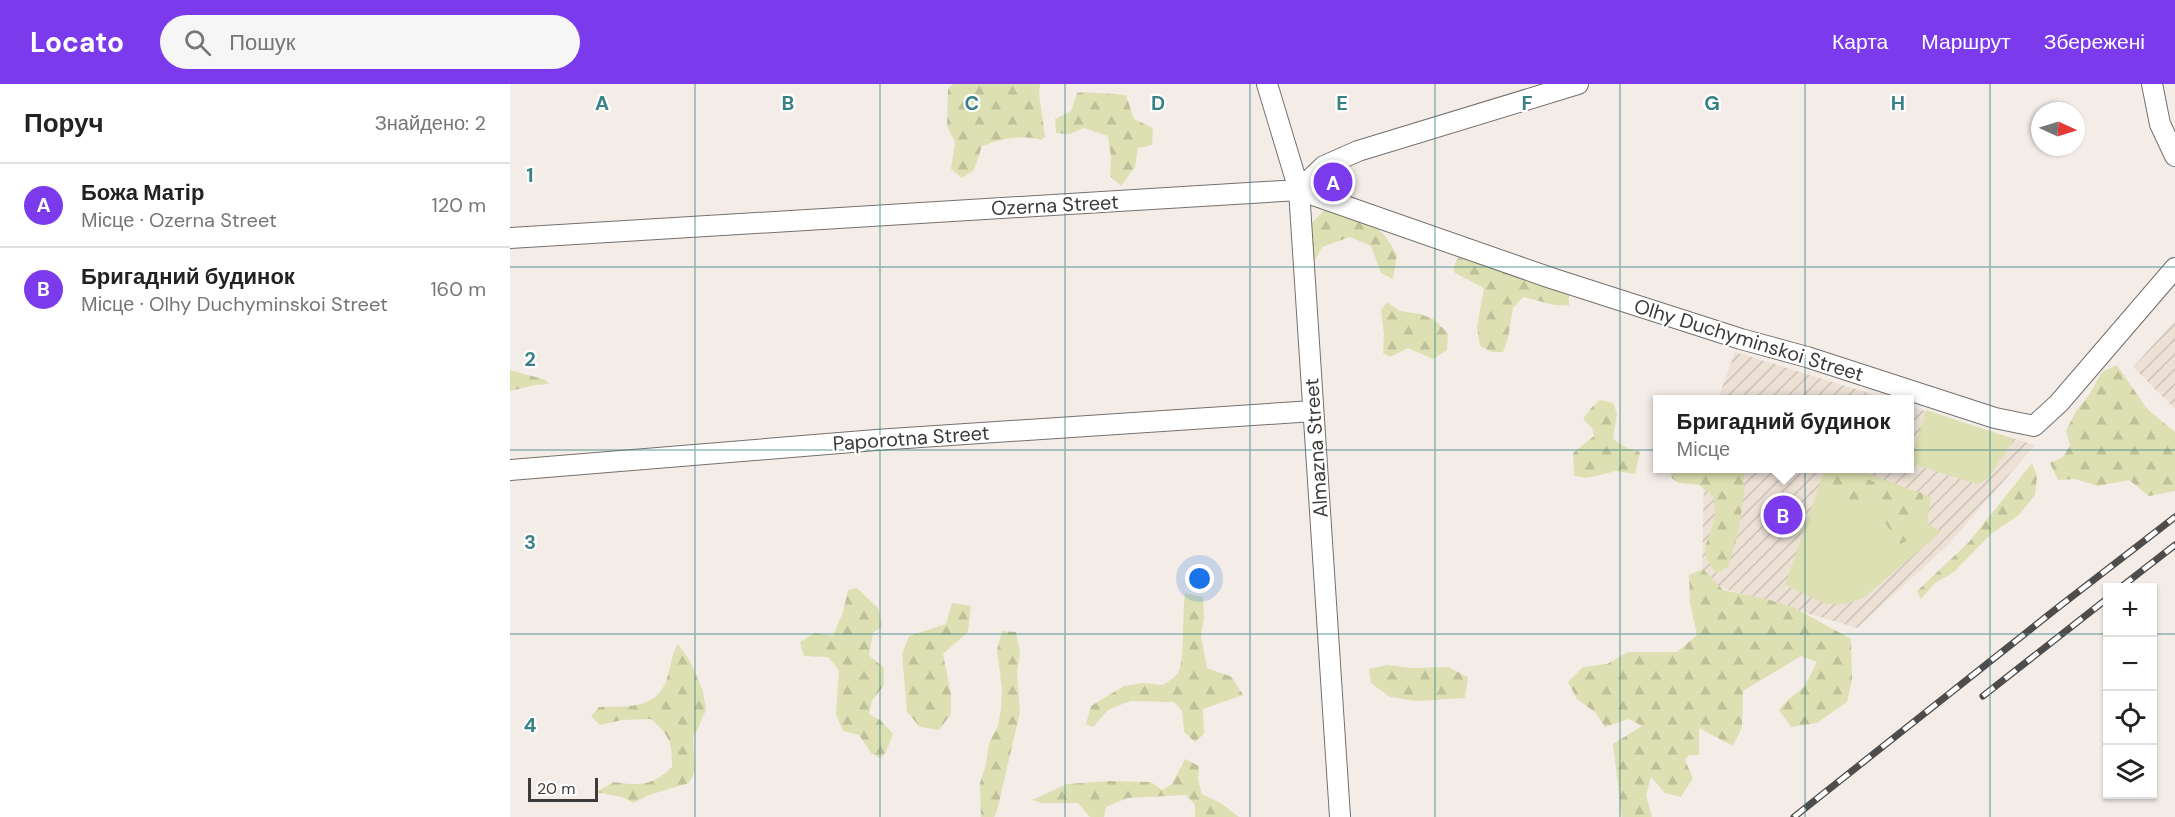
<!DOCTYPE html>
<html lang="uk">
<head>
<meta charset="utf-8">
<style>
	:root { --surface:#fff; --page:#f6f6f6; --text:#222; --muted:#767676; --line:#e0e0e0; --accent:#7c3aed }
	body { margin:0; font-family:"DM Sans",sans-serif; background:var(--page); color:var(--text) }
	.controls { position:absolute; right:18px; bottom:18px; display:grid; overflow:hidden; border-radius:0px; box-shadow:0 2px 4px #0004 }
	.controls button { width:54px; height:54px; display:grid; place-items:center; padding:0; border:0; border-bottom:2px solid var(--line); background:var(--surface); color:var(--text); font:30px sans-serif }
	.compass { position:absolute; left:1521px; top:18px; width:54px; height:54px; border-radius:50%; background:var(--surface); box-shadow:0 2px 4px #0004; rotate:94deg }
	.scale { position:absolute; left:18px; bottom:15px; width:70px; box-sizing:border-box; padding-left:6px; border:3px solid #3d3b39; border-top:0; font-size:16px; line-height:21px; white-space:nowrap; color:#3d3b39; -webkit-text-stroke:4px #fff; paint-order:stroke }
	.you { position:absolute; left:690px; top:495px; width:21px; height:21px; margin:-15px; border:4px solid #fff; border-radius:50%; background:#1a73e8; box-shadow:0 0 0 9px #1a73e833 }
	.badge { display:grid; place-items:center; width:39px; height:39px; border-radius:50%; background:var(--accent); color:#fff; font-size:20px; font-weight:700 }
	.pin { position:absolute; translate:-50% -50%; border:3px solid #fff; box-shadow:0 2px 6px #0006 }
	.popup { position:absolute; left:1143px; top:311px; width:261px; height:78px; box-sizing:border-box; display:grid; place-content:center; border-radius:0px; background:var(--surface); filter:drop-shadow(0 2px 4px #0005); font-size:20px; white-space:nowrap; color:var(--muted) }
	.popup b { font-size:22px; color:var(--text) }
	.popup::after { content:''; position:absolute; left:50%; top:100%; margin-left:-12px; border:12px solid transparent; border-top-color:var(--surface) }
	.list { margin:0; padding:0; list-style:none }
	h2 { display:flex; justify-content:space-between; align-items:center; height:78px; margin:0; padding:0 24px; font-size:26px }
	h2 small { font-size:20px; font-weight:400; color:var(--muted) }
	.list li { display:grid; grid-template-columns:39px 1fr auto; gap:18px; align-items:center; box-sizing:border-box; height:84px; padding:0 24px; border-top:2px solid var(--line) }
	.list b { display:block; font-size:22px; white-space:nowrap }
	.list p { margin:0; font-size:20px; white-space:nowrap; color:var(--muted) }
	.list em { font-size:20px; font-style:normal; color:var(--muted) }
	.icon { flex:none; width:33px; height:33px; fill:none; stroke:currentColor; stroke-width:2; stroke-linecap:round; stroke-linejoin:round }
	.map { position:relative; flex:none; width:1665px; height:733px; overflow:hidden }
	header { display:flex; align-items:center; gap:36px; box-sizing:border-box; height:84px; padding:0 30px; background:var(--accent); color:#fff }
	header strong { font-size:28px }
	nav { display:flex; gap:33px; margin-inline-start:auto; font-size:21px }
	.search { width:420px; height:54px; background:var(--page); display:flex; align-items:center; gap:15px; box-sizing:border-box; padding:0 21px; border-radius:33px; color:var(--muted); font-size:22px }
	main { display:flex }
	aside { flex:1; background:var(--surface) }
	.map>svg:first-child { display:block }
	.industrial { fill:url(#industrial-furrows) }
	.green { fill:#dde0b2 }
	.forest { fill:url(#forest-firs) }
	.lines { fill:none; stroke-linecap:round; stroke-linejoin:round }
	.minor-casing { stroke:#76706c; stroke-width:22 }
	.minor { stroke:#fff; stroke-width:20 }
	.rail-casing { stroke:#4f4d4b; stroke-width:7 }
	.rail { stroke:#fff; stroke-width:4.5; stroke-dasharray:14; stroke-linecap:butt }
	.grid { fill:none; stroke:#388185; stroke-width:1.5; stroke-opacity:0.55 }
	.labels { text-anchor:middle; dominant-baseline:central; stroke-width:4.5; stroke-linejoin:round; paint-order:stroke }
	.street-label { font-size:20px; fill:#3d3b39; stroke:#fff }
	.grid-label { font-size:20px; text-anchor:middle; font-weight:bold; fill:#388185; stroke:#fff; stroke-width:4.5; stroke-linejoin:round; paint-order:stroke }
</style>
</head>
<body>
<header>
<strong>Locato</strong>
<div class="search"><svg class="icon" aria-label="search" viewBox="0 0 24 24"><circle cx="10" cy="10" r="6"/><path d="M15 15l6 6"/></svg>Пошук</div>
<nav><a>Карта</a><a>Маршрут</a><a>Збережені</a></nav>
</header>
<main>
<aside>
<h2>Поруч<small>Знайдено: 2</small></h2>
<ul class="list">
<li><span class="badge">A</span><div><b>Божа Матір</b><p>Місце · Ozerna Street</p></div><em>120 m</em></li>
<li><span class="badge">B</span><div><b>Бригадний будинок</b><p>Місце · Olhy Duchyminskoi Street</p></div><em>160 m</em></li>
</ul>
</aside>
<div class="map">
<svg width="1665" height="733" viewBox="0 0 1665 733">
	<defs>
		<pattern id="industrial-furrows" width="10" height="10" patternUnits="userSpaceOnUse" patternTransform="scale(1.5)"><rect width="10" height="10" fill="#ede1d6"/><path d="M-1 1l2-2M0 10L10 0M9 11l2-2" fill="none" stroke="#ccc2b8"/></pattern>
		<pattern id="forest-firs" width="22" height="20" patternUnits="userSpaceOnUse" patternTransform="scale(1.5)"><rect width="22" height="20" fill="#dde0b2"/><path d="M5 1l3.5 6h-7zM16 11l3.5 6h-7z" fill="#bfc19a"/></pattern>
	</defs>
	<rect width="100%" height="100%" fill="#f4ede7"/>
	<path class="industrial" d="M1665,237V325L1623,283Z
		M1225,268L1378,315H1208Z
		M1399,322L1525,361L1438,461L1347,544L1192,498L1194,385L1399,384Z"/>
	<path class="green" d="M1416,326L1504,355L1478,395L1466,400L1400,379Z
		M1315,385H1346L1421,413L1417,439L1431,448L1353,514L1336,520H1315L1275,501Z"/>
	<path class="forest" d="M443,0H530L529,9L535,53L531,56C513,50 489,55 472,62L464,86L452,94L441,85L445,59L437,42L438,5Z
		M574,8L616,11L624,35L643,44L642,61L628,64L625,83L611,102L600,92L601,73L598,52L574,44L560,50L546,49L545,35L561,27L567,9Z
		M814,126L860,137L876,153L887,171L883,195L871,189L861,162L840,153L812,163L803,180L801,140Z
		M948,174L964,176L1017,192L1031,202L1059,209V221C1039,223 1032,216 1013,213L1003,224L998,254L993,268H982L970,262L967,243L974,204L945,189L943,184Z
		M877,218L890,227L910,230L923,235L938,249L937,266L923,275L898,264L880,273L873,269L874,250L871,226Z
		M1607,281L1637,325L1665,348V407L1639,412L1619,396L1588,402L1565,395L1548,396L1540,379L1553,373L1560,362L1556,347L1566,327L1579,311L1592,288Z
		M0,286L36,296L39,300L25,301L0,307Z
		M1090,316L1103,319L1107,329L1103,355L1115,363L1130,368L1125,390L1106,387L1077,394L1064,392L1063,369L1084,352L1082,344L1073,335L1082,323Z
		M1522,379L1527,392L1525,411L1509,431L1482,449L1444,488L1425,499L1411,515L1407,507L1459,458Z
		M1159,385H1234V411L1228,450L1218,483L1207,489C1186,465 1198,462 1204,436C1206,429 1204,420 1203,412L1189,401L1168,399L1162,394Z
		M1324,385H1337L1366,399L1413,409V432L1406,440L1401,454L1391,460L1377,442L1367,420L1359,417L1347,423C1328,417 1315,413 1317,390Z
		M1193,485L1213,506L1256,515L1283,523L1341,555L1342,596L1337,618L1307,639L1281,643L1269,626L1279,615L1294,603L1307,578L1291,572L1233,607L1232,643L1223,662L1189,644V671H1179L1175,676L1183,694L1171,713L1155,709L1141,693L1136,711L1142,733H1112L1103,660L1132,642L1119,635L1095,643L1086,629L1067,615L1058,598L1073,583L1097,580L1118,568H1167L1187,551L1180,519L1179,491Z
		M347,504L368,524L372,542L363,549L359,571L374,584V601L362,617L359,630L370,636L383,650L376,668L370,674L361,669L349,651L333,647L326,630L329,586L318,573L294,572L290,558L305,549L323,552L333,528L338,506Z
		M675,509L693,513L694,534L691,552L697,584L722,593L733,611L693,625L694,650L685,658L674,648L672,627L664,618L620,617L598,626L583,643L576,640L581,622L614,602L633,599L653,601C657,598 664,594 668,589C675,579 672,526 675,509Z
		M442,519L461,522L458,548L433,570L441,610V630L429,646L410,643L397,628L392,570L399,552L436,540Z
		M492,547L506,548L510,568L507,589L510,628L487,727L484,733H471L470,699L476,680L479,659L488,642L491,625L492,605L487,566Z
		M168,560L180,577L193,607L196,626L183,655L185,687L179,699L139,711L123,719C111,710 101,712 86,708L104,698C129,702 142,702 162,683C162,658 160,652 141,635L112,636L90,641L81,632L89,623C119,622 149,626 158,591C162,579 161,571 168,560Z
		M877,581L903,584L938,583L958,593L955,614L907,617L880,613L861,599L859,585Z
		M675,675L689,682L688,696L692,710L712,720L729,733H685V721L676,711L617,714L596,723L594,733H580L568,719H532L522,716L557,700L599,697L641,698L652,706L662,700Z"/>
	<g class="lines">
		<g class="minor-casing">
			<path id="minor" d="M757,0L789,106L830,733
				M1642,0L1650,40L1665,72
				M789,106L1041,194L1231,255L1297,273L1485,334L1524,342L1549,319L1665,184
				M0,154L789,106L814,82L848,67L1068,0
				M0,386L366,356L803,327"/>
		</g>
		<use href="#minor" class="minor"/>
		<g class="rail-casing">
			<path id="rail" d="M1611,503L1665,461
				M1473,612L1598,514
				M1284,733L1546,525L1665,433"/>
		</g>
		<use href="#rail" class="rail"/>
	</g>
	<path class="grid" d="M185,0V733M370,0V733M555,0V733M740,0V733M925,0V733M1110,0V733M1295,0V733M1480,0V733M0,183H1665M0,366H1665M0,550H1598M1642,550H1665"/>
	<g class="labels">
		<g class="street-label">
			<text transform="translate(545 121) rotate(-3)">Ozerna Street</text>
			<text transform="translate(1239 256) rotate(17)">Olhy Duchyminskoi Street</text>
			<text transform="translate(401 354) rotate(-4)">Paporotna Street</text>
			<text transform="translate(806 364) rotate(-94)">Almazna Street</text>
		</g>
	</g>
	<g class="grid-label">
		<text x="92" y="26">A</text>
		<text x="278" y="26">B</text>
		<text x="462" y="26">C</text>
		<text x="648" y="26">D</text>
		<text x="832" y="26">E</text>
		<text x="1017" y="26">F</text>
		<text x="1202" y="26">G</text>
		<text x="1388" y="26">H</text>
		<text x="20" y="98">1</text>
		<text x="20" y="282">2</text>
		<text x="20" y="465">3</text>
		<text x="20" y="648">4</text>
	</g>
</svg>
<div class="controls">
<button>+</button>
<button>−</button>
<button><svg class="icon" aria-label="locate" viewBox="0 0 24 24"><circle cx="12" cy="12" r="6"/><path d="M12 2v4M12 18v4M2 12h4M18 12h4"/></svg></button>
<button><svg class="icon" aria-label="layers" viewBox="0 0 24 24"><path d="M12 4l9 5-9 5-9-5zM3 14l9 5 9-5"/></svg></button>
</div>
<svg class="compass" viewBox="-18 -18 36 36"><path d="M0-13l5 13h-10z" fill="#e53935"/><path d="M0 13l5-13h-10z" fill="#767676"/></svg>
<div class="scale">20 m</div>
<div class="you"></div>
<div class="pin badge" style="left:823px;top:98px">A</div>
<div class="pin badge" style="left:1273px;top:431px">B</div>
<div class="popup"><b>Бригадний будинок</b>Місце</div>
</div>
</main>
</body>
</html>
